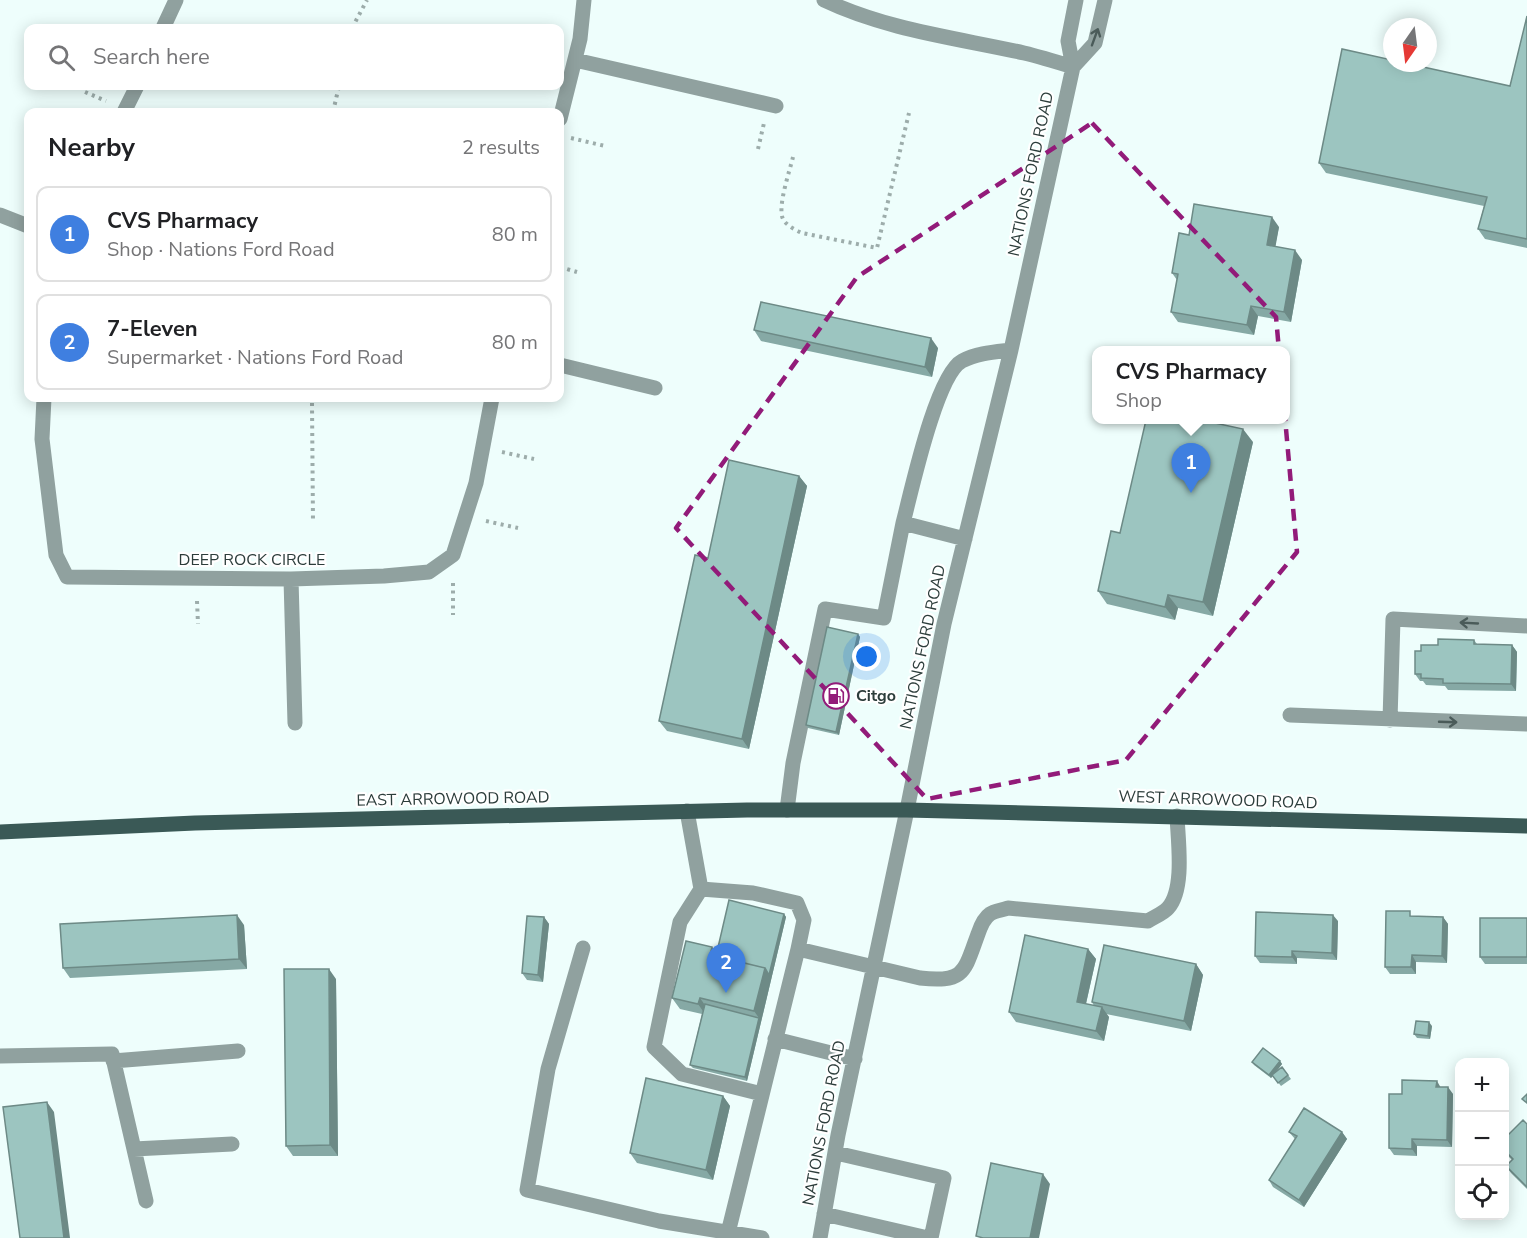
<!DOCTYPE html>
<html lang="en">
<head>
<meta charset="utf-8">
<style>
	:root { --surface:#fff; --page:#f6f6f6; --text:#202124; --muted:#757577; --line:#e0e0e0; --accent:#921b79 }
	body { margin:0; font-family:"Nunito Sans",sans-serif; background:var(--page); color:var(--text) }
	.controls { position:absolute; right:18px; bottom:18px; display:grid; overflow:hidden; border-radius:12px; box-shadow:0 3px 15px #0003 }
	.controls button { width:54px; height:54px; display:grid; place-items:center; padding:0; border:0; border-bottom:2px solid var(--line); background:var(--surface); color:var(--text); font:30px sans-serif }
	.compass { position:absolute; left:1383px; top:18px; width:54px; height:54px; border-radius:50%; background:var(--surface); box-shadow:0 3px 15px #0003; rotate:194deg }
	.you { position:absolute; left:867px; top:657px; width:21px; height:21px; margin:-15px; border:4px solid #fff; border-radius:50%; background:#1a73e8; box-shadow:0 0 0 9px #1a73e833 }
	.badge { display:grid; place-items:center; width:39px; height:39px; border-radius:50%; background:var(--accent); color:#fff; font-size:20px; font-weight:700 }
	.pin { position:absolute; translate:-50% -50px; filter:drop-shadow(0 2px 3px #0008) }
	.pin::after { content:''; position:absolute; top:32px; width:21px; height:18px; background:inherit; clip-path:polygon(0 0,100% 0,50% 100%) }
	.popup { position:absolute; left:1092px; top:346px; width:198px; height:78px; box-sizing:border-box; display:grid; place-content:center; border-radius:12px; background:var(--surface); filter:drop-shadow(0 2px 4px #0005); font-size:20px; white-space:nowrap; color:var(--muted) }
	.popup b { font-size:22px; color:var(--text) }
	.popup::after { content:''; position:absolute; left:50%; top:100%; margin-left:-12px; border:12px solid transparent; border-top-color:var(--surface) }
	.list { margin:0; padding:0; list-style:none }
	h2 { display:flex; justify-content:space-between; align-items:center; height:78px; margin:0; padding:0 24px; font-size:26px }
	h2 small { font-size:20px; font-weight:400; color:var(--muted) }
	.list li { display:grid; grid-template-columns:39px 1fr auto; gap:18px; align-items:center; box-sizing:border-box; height:96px; margin:0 12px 12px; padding:0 12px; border:2px solid var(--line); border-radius:12px }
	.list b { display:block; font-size:22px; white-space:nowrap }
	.list p { margin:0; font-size:20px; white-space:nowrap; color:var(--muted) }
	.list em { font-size:20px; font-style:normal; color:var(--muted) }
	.icon { flex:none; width:33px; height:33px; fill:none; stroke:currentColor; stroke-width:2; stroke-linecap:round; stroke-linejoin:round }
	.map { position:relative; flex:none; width:1527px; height:1238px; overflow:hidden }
	.search { position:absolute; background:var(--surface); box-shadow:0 3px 15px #0003; left:24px; top:24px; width:540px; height:66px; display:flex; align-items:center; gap:15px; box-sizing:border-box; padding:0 21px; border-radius:12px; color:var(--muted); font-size:22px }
	.panel { position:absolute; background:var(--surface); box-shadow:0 3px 15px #0003; left:24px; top:108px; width:540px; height:294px; border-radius:12px }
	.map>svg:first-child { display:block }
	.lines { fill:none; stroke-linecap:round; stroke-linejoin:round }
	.path { stroke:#9dadab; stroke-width:4; stroke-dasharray:3 4.5; stroke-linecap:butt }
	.minor { stroke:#90a19f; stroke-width:15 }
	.major { stroke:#3a5956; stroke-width:15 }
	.wall { fill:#86a9a5 }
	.shaded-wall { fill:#6d8a86 }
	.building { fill:#9cc5c0; stroke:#6d8a86; stroke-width:1.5 }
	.oneway { stroke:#4a5b59 }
	.marked { fill:none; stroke:#921b79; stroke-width:4.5; stroke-dasharray:12 8; stroke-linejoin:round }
	.labels { text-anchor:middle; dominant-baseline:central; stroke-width:4.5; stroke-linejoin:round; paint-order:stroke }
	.street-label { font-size:16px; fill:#2c3d3b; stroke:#fff }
	.poi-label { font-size:16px; font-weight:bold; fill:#2c3d3b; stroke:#fff; text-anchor:start }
</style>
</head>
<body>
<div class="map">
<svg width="1527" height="1238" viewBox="0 0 1527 1238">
	<rect width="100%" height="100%" fill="#eefefc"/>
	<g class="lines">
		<path class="path" d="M352,28L367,0
			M85,92L106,101
			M333,112L339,86
			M571,138L605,146
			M758,149L764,123
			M793,157C790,170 777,207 783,219C786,225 795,230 802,233L877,248L909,113
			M560,267L577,272
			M312,403L313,523
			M502,452L534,459
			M486,521L518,528
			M453,583V615
			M197,601L198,624"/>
		<path class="minor" d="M824,0C887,30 957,38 1024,53C1041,57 1057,62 1073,67
			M163,28L176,0
			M575,60L776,106
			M1073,67L1095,43L1105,0
			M124,112L137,86
			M560,119L580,39L584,0
			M0,215L28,226
			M560,365L655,388
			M44,398L42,439L56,555L67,577L291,579L384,576L429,572L453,555L476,483L492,398
			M965,539L903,523C911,493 936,375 962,361C977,353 994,352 1011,350
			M291,579L295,723
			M1290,715L1527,724
			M1390,720L1393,619L1527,626
			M787,810L793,763L825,609L884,618L903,523
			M687,811L701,889L753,893L797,903L804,920L798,949
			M701,889L680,922L654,1047L682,1074L762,1094
			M583,948L548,1069L527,1190L659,1221L762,1238
			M775,1039L855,1059
			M0,1056L112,1054L146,1201
			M113,1061L238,1051
			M134,1149L232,1144
			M836,1153L944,1178L931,1238
			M824,1214L928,1238
			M728,1233L798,949L920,978C965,983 964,972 978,934C980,928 984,918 990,914C994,911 1003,910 1008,908L1148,921C1154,917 1164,913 1168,908C1185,889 1178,841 1177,816
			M820,1238L838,1135L907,810L944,624L1011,350L1073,67L1068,41L1076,0"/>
		<path class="major" d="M0,832L195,823L747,810H907L1527,826"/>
	</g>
	<path class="wall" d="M1527,16V248L1485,239L1478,229L1484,206L1326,173L1319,163L1510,86Z
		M1279,227L1275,246L1302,260L1291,322L1258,316L1254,335L1178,322L1171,312L1177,280L1172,273L1189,235Z
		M754,330L938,348L932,377L761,341Z
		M1253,442L1213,616L1178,608L1175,620L1107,604L1098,591L1120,533Z
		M799,476L807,486L749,749L667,731L659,721Z
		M858,634L860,637L839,735L808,728L806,725Z
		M1474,640L1477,644L1512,645L1517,652L1516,691L1448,690L1445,686L1426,685L1423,681H1420L1415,674L1421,651Z
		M784,914L786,917L747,1081L693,1068L690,1065L702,1014L680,1009L672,998L712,947L716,953Z
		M1413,916L1443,917L1448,924L1447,963L1416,962V974H1390L1385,967Z
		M544,917L549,924L543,982L527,980L522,973Z
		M1527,918V964H1485L1480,957Z
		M1338,921L1337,960L1297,958V964L1260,963L1255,956Z
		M244,925L247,969L70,978L63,968Z
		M1088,949L1096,959L1086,1004L1094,1006L1092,1002L1196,964L1203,975L1191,1031L1106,1014L1109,1017L1104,1041L1016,1022L1009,1012Z
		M336,979L338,1156H293L286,1146Z
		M1432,1026L1430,1039L1417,1038L1414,1034Z
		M1280,1061L1282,1064L1277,1071L1282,1067L1291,1079L1281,1086L1273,1076L1271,1078L1254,1065L1252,1062Z
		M1441,1087L1453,1094L1452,1147L1417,1146V1156L1394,1155L1389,1148L1402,1094Z
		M723,1096L730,1106L713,1180L637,1163L630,1153Z
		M1527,1124V1189L1511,1173L1506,1166L1512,1160L1504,1152V1139Z
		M1289,1132H1342L1347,1139L1304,1207L1273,1187L1269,1180L1295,1139Z"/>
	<path class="shaded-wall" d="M1272,217L1279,227L1274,255L1267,245Z
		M1295,250L1302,260L1291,322L1284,312Z
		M1251,306L1258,316L1254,335L1247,325Z
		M931,338L938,348L932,377L925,367Z
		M1243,429L1253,442L1213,616L1203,602Z
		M799,476L807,486L749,749L742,739Z
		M1168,595L1178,608L1175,620L1165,607Z
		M858,634L860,637L839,735L836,732Z
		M1512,645L1517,652L1516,691L1511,684Z
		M784,914L786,917L747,1081L745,1077L759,1018L754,1011L765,968Z
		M237,915L244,925L247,969L239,959Z
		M1333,915L1338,921L1337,960L1332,953Z
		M544,917L549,924L543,982L538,975Z
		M1443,917L1448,924L1447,963L1442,956Z
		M712,947L719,957L710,955Z
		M1088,949L1096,959L1084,1012L1077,1002Z
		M1292,951L1297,958V964L1292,957Z
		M1412,955L1416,962V974L1411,967Z
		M1196,964L1203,975L1191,1031L1184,1021Z
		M329,969L336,979L338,1156L330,1145Z
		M700,998L707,1008L705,1014L698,1004Z
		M1102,1007L1109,1017L1104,1041L1096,1031Z
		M1429,1022L1432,1026L1430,1039L1428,1036Z
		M1280,1061L1282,1064L1271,1078L1269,1075Z
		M1437,1081L1441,1088L1436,1087Z
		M1448,1087L1453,1094L1452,1147L1447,1140Z
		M723,1096L730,1106L713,1180L706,1170Z
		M47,1102L54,1112L70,1238H64Z
		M1342,1132L1347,1139L1304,1207L1299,1200Z
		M1412,1139L1417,1146V1156L1412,1149Z
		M1043,1174L1050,1184L1039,1238H1030Z"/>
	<path class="building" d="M1527,16V239L1478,229L1487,197L1319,163L1342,49L1392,60V63H1405L1510,86Z
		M1194,204L1272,217L1267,245L1295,250L1284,312L1251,306L1247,325L1171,312L1178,274L1172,273L1179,233L1189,235Z
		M761,302L931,338L925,367L754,330Z
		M1146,420H1201L1243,429L1203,602L1168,595L1165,607L1098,591L1111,531L1120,533Z
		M729,460L799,476L742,739L659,721L695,555L708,558Z
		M827,627L858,634L836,732L806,725Z
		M1438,639L1474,640V644L1512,645L1511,684L1443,683V679L1421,678V674H1415V651H1421V645H1438Z
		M729,900L784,914L769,975L765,968L716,956Z
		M1386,911H1410V916L1443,917L1442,956L1412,955L1411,967H1385Z
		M1256,912L1333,915L1332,953L1292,951V957L1255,956Z
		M237,915L239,959L63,968L60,924Z
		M527,916L544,917L538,975L522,973Z
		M1480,918H1527V957H1480Z
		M1025,935L1088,949L1077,1002L1102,1007L1096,1031L1009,1012Z
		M686,941L712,947L710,955L765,968L754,1011L700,998L698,1004L672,998Z
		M1104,945L1196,964L1184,1021L1092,1002Z
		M284,969H329L330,1145L286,1146Z
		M705,1004L759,1018L745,1077L690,1065Z
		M1416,1021L1429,1022L1428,1036L1414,1034Z
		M1263,1048L1280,1061L1269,1075L1252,1062Z
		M1282,1067L1288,1075L1278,1083L1272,1075Z
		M646,1078L723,1096L706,1170L630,1153Z
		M1402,1080L1437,1081L1436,1087H1448L1447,1140L1412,1139V1149L1389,1148V1094H1402Z
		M1527,1094V1103L1522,1099Z
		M47,1102L64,1238H20L3,1107Z
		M1304,1108L1342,1132L1299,1200L1269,1180L1297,1136L1289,1132Z
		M1523,1120L1527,1124V1187L1506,1166L1513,1159L1504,1150V1139Z
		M991,1163L1043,1174L1030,1238H983L976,1236Z"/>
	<defs><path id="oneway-shaft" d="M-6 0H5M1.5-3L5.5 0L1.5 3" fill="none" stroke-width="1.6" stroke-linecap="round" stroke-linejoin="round" transform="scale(1.5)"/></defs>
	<g class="oneway">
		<use href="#oneway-shaft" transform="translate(1095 37) rotate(-70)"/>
		<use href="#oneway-shaft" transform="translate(1469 623) rotate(-177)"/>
		<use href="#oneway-shaft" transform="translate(1448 722) rotate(2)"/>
	</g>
	<path class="marked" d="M1092,123L1276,317L1297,552L1126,760L927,799L676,528L857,277Z"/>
	<defs>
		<g id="fuel-ring" transform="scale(1.35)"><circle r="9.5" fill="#fff" stroke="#921b79" stroke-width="1.5"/><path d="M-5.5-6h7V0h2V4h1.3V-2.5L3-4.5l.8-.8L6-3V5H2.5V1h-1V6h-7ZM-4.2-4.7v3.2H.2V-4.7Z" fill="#921b79"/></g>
	</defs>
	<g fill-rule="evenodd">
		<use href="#fuel-ring" x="836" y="696"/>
	</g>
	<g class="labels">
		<g class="street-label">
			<text transform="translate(1031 174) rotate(-78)">NATIONS FORD ROAD</text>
			<text x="252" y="560">DEEP ROCK CIRCLE</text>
			<text transform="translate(923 647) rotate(-78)">NATIONS FORD ROAD</text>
			<text transform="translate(453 799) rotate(-1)">EAST ARROWOOD ROAD</text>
			<text transform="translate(1218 800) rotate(2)">WEST ARROWOOD ROAD</text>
			<text transform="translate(824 1123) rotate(-79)">NATIONS FORD ROAD</text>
		</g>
		<g class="poi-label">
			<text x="856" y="696">Citgo</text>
		</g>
	</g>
</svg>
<div class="controls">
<button>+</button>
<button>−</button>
<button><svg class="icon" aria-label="locate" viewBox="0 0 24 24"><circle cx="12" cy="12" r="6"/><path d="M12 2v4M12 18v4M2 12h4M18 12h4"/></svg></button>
</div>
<svg class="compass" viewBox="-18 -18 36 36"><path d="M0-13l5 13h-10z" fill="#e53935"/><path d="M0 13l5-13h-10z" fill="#757577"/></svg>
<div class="you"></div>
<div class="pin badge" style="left:1191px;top:493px;background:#3f7fe0">1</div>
<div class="popup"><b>CVS Pharmacy</b>Shop</div>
<div class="pin badge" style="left:726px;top:993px;background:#3f7fe0">2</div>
<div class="search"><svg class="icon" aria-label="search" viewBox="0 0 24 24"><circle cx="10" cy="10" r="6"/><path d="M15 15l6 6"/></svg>Search here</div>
<section class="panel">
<h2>Nearby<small>2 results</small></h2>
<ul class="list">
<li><span class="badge" style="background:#3f7fe0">1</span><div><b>CVS Pharmacy</b><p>Shop · Nations Ford Road</p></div><em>80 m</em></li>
<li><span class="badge" style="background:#3f7fe0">2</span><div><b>7-Eleven</b><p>Supermarket · Nations Ford Road</p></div><em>80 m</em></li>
</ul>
</section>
</div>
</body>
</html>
